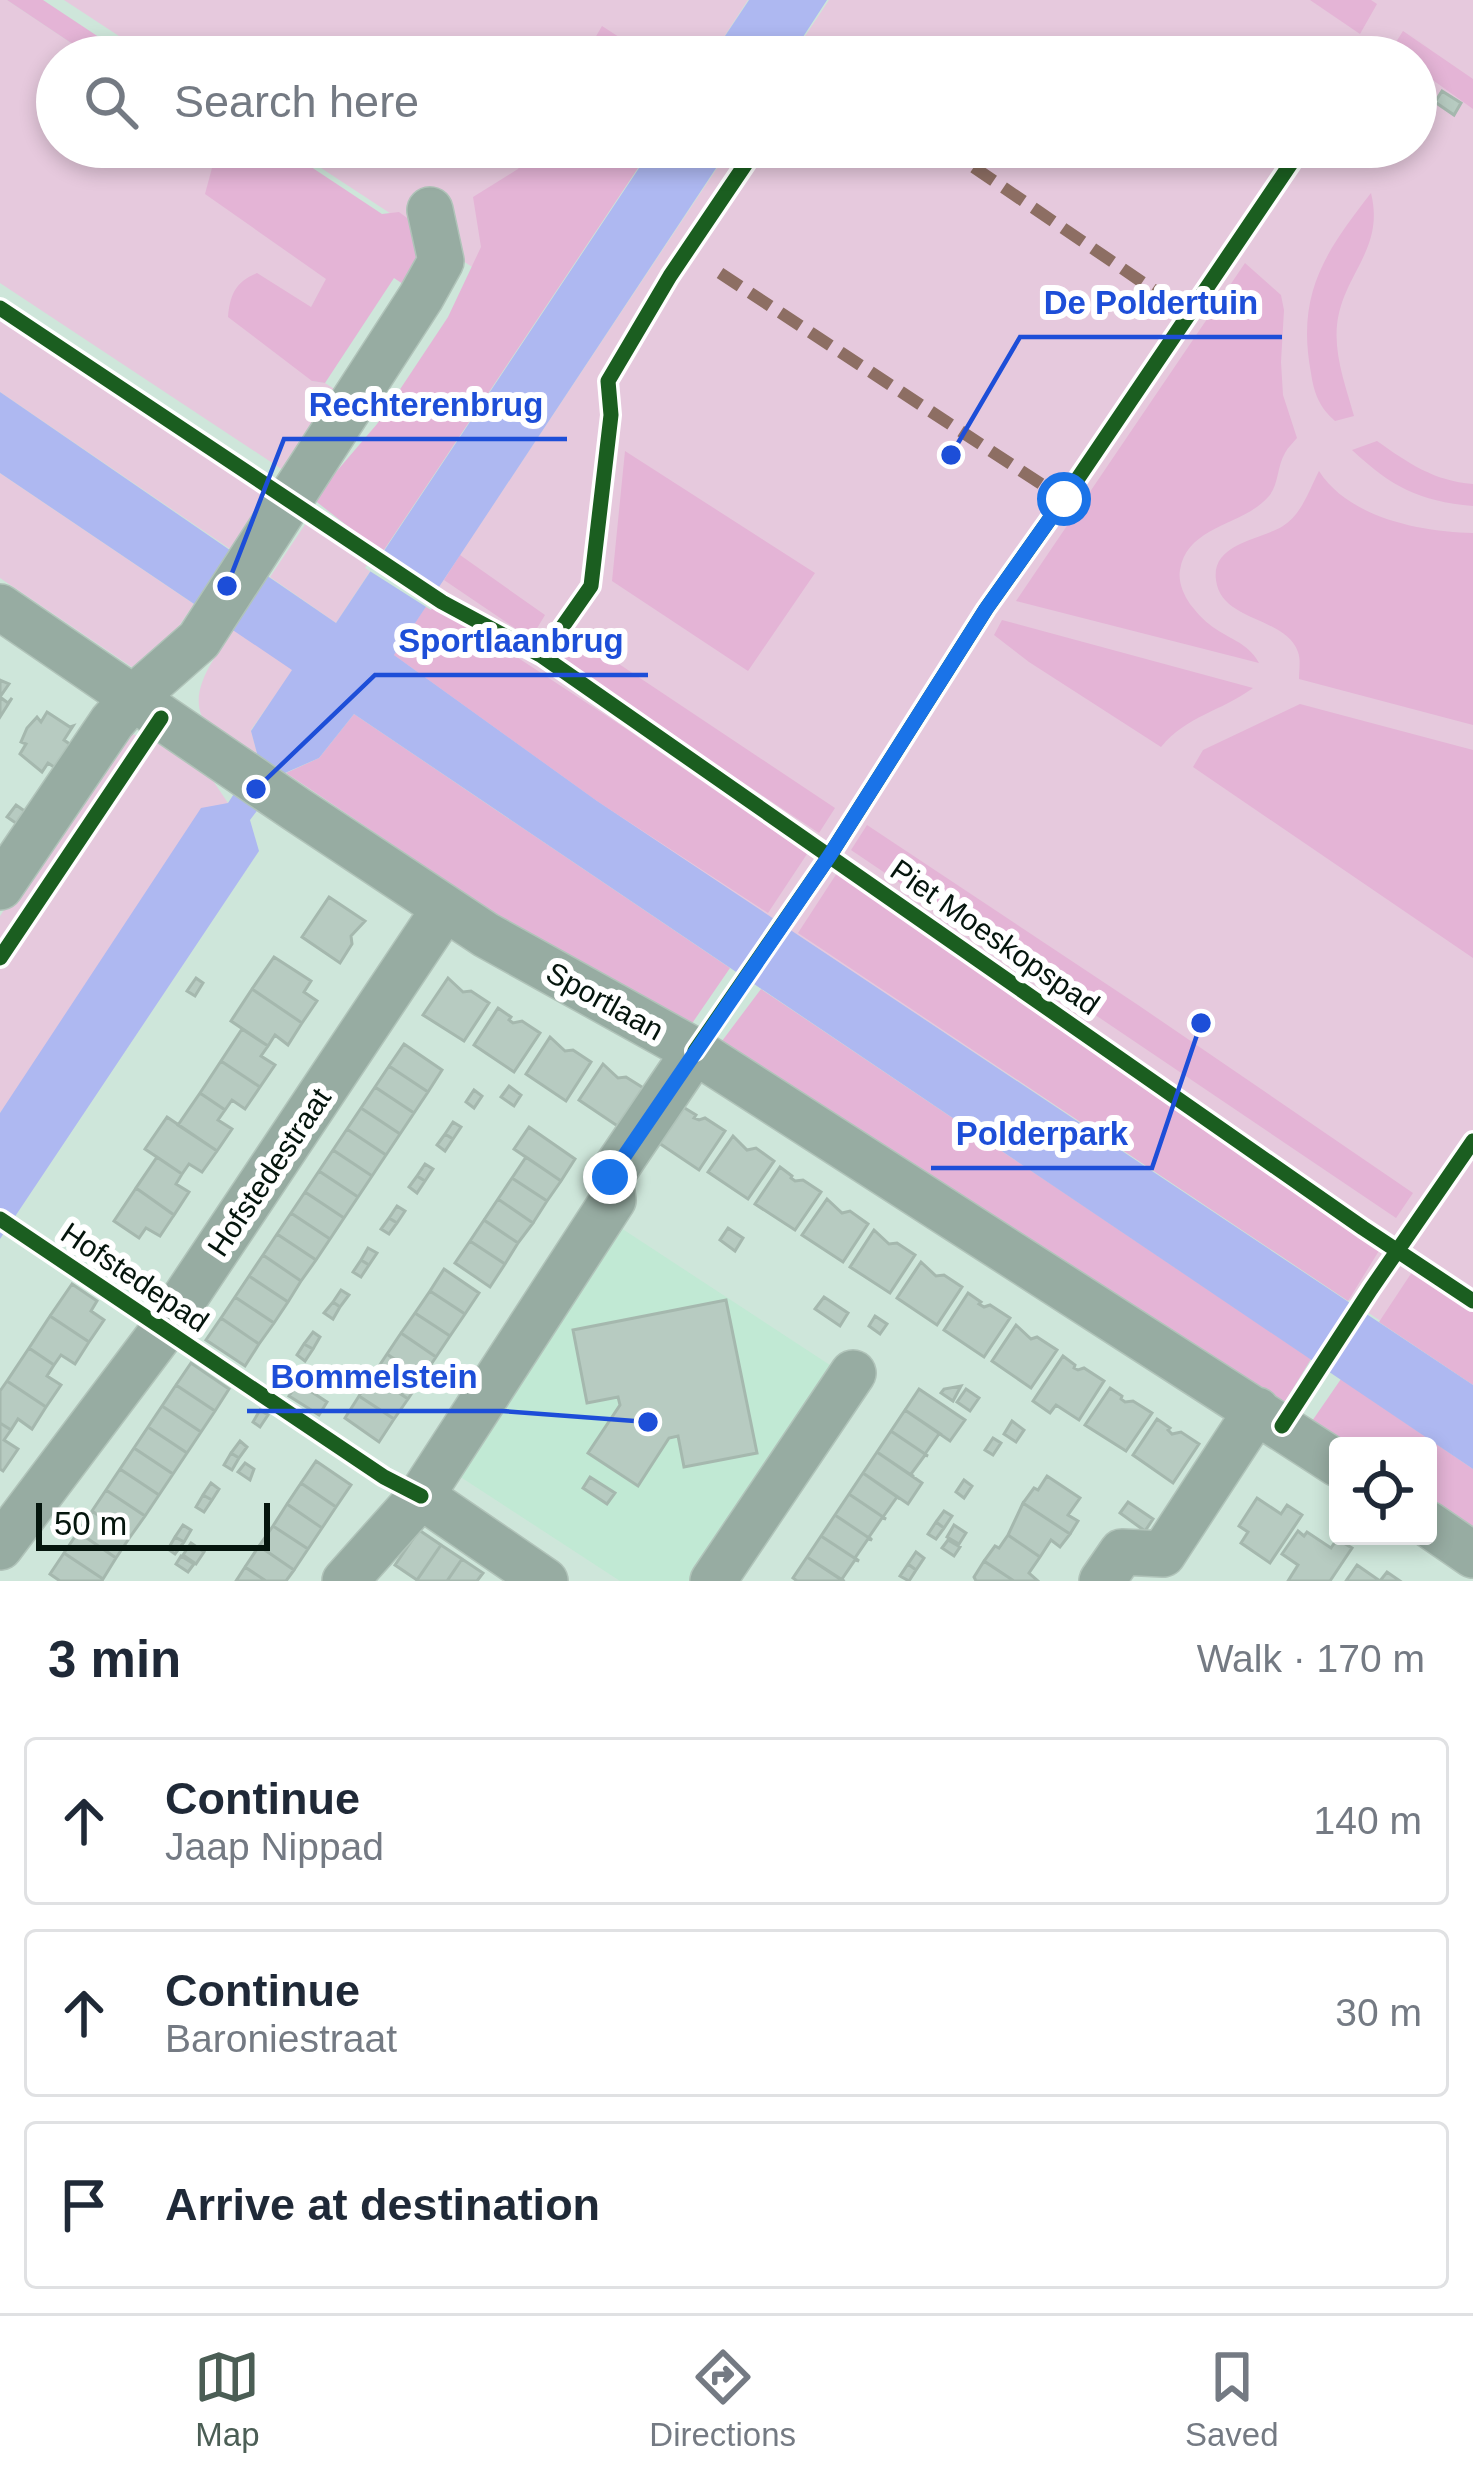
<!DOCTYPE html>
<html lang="en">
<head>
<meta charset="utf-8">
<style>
	:root { --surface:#fff; --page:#f2f2f3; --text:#1f2937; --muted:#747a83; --line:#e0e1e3; --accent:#4b5e55 }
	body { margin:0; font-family:Arial,sans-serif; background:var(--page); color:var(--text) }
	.controls { position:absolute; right:36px; bottom:36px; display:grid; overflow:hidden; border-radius:12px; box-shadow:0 6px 18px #0003 }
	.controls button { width:108px; height:108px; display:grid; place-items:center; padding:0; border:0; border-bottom:3px solid var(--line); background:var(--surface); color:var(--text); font:60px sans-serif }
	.scale { position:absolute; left:36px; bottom:30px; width:234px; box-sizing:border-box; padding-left:12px; border:6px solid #05150d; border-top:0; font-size:33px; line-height:42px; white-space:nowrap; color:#05150d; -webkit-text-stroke:9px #fff; paint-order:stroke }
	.stop { position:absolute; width:36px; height:36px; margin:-27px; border:9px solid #1a73e8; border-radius:50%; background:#fff }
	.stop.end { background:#1a73e8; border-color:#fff; box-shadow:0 3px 12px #0008 }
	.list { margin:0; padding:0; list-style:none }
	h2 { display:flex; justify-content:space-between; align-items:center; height:156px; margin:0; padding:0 48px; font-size:51px }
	h2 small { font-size:39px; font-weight:400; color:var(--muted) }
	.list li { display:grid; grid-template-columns:78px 1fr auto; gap:36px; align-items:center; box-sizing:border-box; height:168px; margin:0 24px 24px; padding:0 24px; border:3px solid var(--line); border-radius:12px }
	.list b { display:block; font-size:45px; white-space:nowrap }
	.list p { margin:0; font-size:39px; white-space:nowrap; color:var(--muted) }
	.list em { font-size:39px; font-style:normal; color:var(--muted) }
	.icon { flex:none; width:66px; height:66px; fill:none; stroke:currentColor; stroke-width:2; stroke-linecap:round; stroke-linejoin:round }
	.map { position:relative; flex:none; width:1473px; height:1581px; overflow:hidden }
	.search { position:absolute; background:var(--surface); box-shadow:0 6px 18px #0003; left:36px; right:36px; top:36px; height:132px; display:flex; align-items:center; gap:30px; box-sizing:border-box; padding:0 42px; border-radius:66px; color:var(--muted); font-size:45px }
	.sheet { height:732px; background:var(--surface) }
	nav { display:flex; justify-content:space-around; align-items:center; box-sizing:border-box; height:168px; border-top:3px solid var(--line); background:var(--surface); font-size:33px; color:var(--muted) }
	nav a { display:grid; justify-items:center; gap:6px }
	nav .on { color:var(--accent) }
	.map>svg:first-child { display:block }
	.built { fill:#c1e9d4 }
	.green { fill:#e6c9dd }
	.forest { fill:#e4b4d6 }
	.water { fill:#aeb8f1 }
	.pier { fill:#cee6da }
	.building { fill:#b7cbc1; stroke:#a5b8ae; stroke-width:3 }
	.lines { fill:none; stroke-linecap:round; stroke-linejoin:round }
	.minor-casing { stroke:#b0c3b9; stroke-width:48 }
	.minor { stroke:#97aca2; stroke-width:45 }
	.quiet { stroke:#8d6e63; stroke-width:12; stroke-dasharray:24 12; stroke-linecap:butt }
	.cycleway-casing { stroke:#fff; stroke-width:22 }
	.cycleway { stroke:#1b5e20; stroke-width:15 }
	.route { stroke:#1a73e8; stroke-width:15 }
	.labels { text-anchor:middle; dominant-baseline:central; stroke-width:12; stroke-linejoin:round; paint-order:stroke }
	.street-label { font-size:30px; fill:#05150d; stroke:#fff }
	.leader { fill:none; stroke:#1d4ed8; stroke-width:4.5 }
	.callout-dot { fill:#1d4ed8; stroke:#fff; stroke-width:4.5 }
	.callout-label { font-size:33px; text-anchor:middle; font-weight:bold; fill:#1d4ed8; stroke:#fff; stroke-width:12; stroke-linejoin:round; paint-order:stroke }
</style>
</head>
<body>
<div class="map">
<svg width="1473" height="1581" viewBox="0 0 1473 1581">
	<rect width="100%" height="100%" fill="#cee6da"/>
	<path class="built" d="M621,1228L836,1369L697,1581H620L459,1476Z"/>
	<path class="green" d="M0,0H7L92,57H57V147H214L216,153L206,194L327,279L311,307L312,381L325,383L342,394L289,474L0,283Z
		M64,0H748L711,57H151Z
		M829,0H1473V1382L387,664L731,147H1416V57H791Z
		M289,147H622L524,301Z
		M0,318L271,493L233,551L0,392Z
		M0,473L194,604L145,676L0,578Z
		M308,520L375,564L336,623L270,577Z
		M234,629L293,670L251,730L258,757C243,748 220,739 208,726C182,695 217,655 234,629Z
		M124,731L197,757L228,803L0,1113V916Z"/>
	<path class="forest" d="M7,0H43L129,57H92Z
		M1310,0H1371L1377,4L1360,34Z
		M602,26L650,57H584Z
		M1403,31L1473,79V109L1416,68V57H1400L1391,50Z
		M214,147H281L382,214L399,212L422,229L412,290L394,278L325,383L312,381L228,317C230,295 235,282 257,273L311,307L326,279L205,194L216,153Z
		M531,147H652L382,553L313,499L377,424L448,317L481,247L473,197L518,169Z
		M1371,193C1385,250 1343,273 1337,325C1334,356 1346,387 1354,416L1335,421C1319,407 1314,393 1311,373C1296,294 1325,252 1371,193Z
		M1245,263L1281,295L1284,310L1281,362L1283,395L1297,438C1293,443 1288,447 1285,453C1277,466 1279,484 1269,496C1244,526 1187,525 1180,570C1178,581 1183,594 1190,604C1195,610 1202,619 1209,624C1227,639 1247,641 1259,663L1016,601Z
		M1377,441C1408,463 1434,481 1473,484V506C1418,501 1392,487 1352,450Z
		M625,451L815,573L748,671L612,581Z
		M1319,471C1349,518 1421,532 1473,533V725L1299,679C1299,670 1301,660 1298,652C1285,616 1221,622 1216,580C1211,543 1261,540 1283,526C1302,514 1309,490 1319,471Z
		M460,555L545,615L536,630L525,635L444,580Z
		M430,600L625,728L807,854L768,913L597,801L394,655Z
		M1002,620L1253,688C1222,711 1186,716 1161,747L1029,662L994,635Z
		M577,636L835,808L819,833L560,661Z
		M1300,704L1473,750V958L1193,767L1203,750Z
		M354,714L730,968L693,1022L672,1043L408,855L286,773L319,758Z
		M867,825L1138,1005L1413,1193L1396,1218L851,850Z
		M837,873L1385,1241L1348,1301L798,933Z
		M761,989L1311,1359L1283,1405L707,1061Z
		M1418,1263L1473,1300V1385L1379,1322Z
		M1341,1379L1473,1469V1534L1428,1503V1446H1343L1310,1424Z"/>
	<path class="water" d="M749,0H827L790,57H711Z
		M653,147H730L394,655L597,801L1473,1385V1469L354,714L319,758L285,773L250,820L259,851L0,1239V1113L201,808L228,803L258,757L251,731L292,670L0,473V392L336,623Z"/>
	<path class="pier" d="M378,548L443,591L431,610L365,568Z
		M777,912L791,921L747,987L734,977Z
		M1356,1300L1370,1309L1325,1376L1311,1367Z"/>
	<path class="building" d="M1442,91L1461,103L1454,115L1435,102Z
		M0,680L9,684L0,697L8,703L12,698L0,717Z
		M47,712L70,727L73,726L64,740L71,745L57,769L48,763L42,772L20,754L26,744L21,742L27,728L37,717L41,722Z
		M16,805L29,814L20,826L7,817Z
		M329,897L365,921L351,936L352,944L340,963L302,937Z
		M274,957L311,981L304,992L317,1001L302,1023L252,989Z
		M196,978L203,983L195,996L187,991Z
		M448,978L463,992L471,991L489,1003L464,1041L423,1015Z
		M252,989L302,1023L288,1045L275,1035L268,1046L231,1021Z
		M498,1008L511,1017L509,1020L513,1023L522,1021L540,1033L514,1072L474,1045Z
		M242,1029L268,1046L261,1056L275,1065L260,1087L221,1061Z
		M550,1037L565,1051L573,1050L591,1062L566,1101L526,1074Z
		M404,1044L442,1070L428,1092L389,1066Z
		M221,1061L260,1087L245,1109L232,1100L225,1110L200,1093Z
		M603,1064L618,1078L626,1077L645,1089L619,1127L579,1100Z
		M389,1066L428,1092L414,1113L375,1087Z
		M509,1086L521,1095L514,1106L501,1097Z
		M375,1087L414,1113L400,1134L361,1108Z
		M474,1090L482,1096L474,1108L466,1102Z
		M200,1093L225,1110L218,1120L232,1129L217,1151L178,1125Z
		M683,1107L696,1115L694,1118L699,1120L705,1118L725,1131L699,1170L659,1143Z
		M361,1108L400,1134L386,1155L347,1129Z
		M167,1117L217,1151L202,1172L189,1164L182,1174L145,1149Z
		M453,1122L461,1127L453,1139L445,1134Z
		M529,1127L575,1159L561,1181L514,1149Z
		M347,1129L386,1155L372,1176L333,1150Z
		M445,1134L453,1139L445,1151L437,1145Z
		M733,1136L747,1150L756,1148L774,1161L748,1199L708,1172Z
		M333,1150L372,1176L358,1197L319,1171Z
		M157,1157L182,1174L176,1184L189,1192L174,1215L136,1188Z
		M526,1157L561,1181L547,1201L512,1178Z
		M425,1164L433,1169L425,1181L417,1176Z
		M780,1167L792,1176L791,1178L795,1181L803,1180L821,1192L795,1230L755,1204Z
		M319,1171L358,1197L344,1218L305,1192Z
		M417,1176L425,1181L417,1193L409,1187Z
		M512,1178L547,1201L533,1223L498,1199Z
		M136,1188L174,1215L160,1236L146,1228L139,1238L114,1221Z
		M305,1192L344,1218L330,1239L291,1213Z
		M498,1199L533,1223L518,1243L484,1220Z
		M827,1199L842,1213L850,1211L868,1224L843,1262L802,1235Z
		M397,1206L405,1211L397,1223L389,1218Z
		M291,1213L330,1239L316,1260L277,1234Z
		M389,1218L397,1223L389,1234L381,1229Z
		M484,1220L518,1243L505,1264L470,1241Z
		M728,1228L743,1238L735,1251L720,1240Z
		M874,1230L889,1244L897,1243L915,1255L890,1293L850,1267Z
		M277,1234L316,1260L301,1281L263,1255Z
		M470,1241L505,1264L490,1287L455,1263Z
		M368,1248L377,1253L369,1265L361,1260Z
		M263,1255L301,1281L288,1302L249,1276Z
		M361,1260L369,1265L361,1277L353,1272Z
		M921,1262L936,1276L944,1275L962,1287L937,1325L897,1298Z
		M444,1269L479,1293L465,1314L430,1291Z
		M249,1276L288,1302L274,1323L235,1297Z
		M72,1284L97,1301L91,1311L104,1320L89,1342L50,1316Z
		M341,1290L349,1295L340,1307L333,1302Z
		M430,1291L465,1314L450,1336L415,1313Z
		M968,1293L981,1302L979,1304L984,1307L990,1305L1010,1318L984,1357L944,1330Z
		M235,1297L274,1323L259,1344L221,1318Z
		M824,1297L848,1313L840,1326L815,1309Z
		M726,1300L757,1453L684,1467L678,1436L669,1438L638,1486L588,1453L620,1405L618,1397L587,1403L573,1330Z
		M333,1302L340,1307L333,1319L324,1313Z
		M415,1313L450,1336L436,1357L401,1333Z
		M50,1316L89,1342L75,1364L61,1355L54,1365L29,1348Z
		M875,1316L887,1324L880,1334L869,1326Z
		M221,1318L259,1344L245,1366L206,1340Z
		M1016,1325L1031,1339L1037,1337L1057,1350L1031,1388L992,1361Z
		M313,1332L320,1337L313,1349L304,1344Z
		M401,1333L436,1357L422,1378L387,1354Z
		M304,1344L313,1349L305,1361L297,1355Z
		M29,1348L54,1365L47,1376L61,1385L46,1407L7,1381Z
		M387,1354L422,1378L408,1399L373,1375Z
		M1063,1356L1075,1365L1074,1368L1078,1370L1084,1368L1104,1381L1079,1420L1056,1405L1050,1413L1033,1401Z
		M191,1363L229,1389L215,1411L176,1385Z
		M284,1375L292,1380L284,1392L275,1387Z
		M373,1375L408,1399L394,1419L359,1396Z
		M7,1381L46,1407L32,1429L18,1419L11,1430L0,1423V1391Z
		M298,1383L327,1402L319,1415L289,1396Z
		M176,1385L215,1411L201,1432L162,1406Z
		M961,1386L953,1401L941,1393L944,1389Z
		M1110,1388L1122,1396L1121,1399L1125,1402L1133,1401L1152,1413L1126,1451L1085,1425Z
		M919,1389L965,1420L950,1441L905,1410Z
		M966,1389L979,1398L970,1411L957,1402Z
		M359,1396L394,1419L379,1442L345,1418Z
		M162,1406L201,1432L187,1453L148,1427Z
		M260,1410L268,1415L260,1427L253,1422Z
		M905,1410L942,1435L939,1434L925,1454L928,1456L891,1431Z
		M1157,1419L1170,1428L1168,1430L1172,1434L1181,1432L1199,1444L1173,1483L1133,1455Z
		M1012,1421L1024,1430L1016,1442L1004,1434Z
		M0,1423L11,1430L4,1440L18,1449L3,1471L0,1469Z
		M148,1427L187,1453L173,1474L134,1448Z
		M891,1431L928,1456L925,1455L911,1474L914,1477L877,1452Z
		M993,1438L1001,1443L993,1455L985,1450Z
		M240,1441L247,1447L239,1458L231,1453Z
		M134,1448L173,1474L159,1495L120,1469Z
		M877,1452L922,1483L908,1504L863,1473Z
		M231,1453L239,1458L232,1470L224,1465Z
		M316,1461L351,1485L336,1507L301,1483Z
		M245,1463L254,1469L250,1480L238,1472Z
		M120,1469L159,1495L145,1516L106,1490Z
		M863,1473L900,1499L897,1497L883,1517L886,1519L849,1494Z
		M1047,1476L1080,1498L1068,1515L1078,1521L1070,1534L1023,1503L1034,1488L1038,1490Z
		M590,1477L615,1493L607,1504L583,1488Z
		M964,1480L972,1486L964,1498L956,1492Z
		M211,1483L219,1489L212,1500L203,1495Z
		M301,1483L336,1507L322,1528L287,1504Z
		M106,1490L145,1516L130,1537L92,1511Z
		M849,1494L886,1519L882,1518L869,1537L872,1540L835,1515Z
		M203,1495L212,1500L204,1512L196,1507Z
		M1257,1498L1281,1514L1287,1505L1302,1515L1270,1563L1241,1543L1248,1532L1239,1526Z
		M1128,1502L1153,1519L1145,1531L1120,1513Z
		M1023,1503L1070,1534L1060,1547L1051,1540L1040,1557L1008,1535Z
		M287,1504L322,1528L308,1549L273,1526Z
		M92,1511L130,1537L116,1558L78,1532Z
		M944,1511L952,1516L944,1528L936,1522Z
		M835,1515L872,1540L868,1539L855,1558L859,1561L821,1536Z
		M936,1522L944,1528L936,1539L928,1534Z
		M183,1525L191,1530L184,1542L175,1537Z
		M954,1525L966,1533L959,1544L947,1537Z
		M273,1526L308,1549L294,1570L259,1546Z
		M419,1530L441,1545L417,1580L395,1565Z
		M1298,1531L1304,1536L1307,1532L1331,1548L1337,1539L1352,1548L1330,1581H1288L1298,1565L1282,1554Z
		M78,1532L116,1558L103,1579L64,1553Z
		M1008,1535L1040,1557L1029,1573L1038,1581H1014L984,1561L995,1546L999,1548Z
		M821,1536L859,1561L855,1560L842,1579L844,1581L807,1557Z
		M175,1537L184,1542L175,1554L168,1549Z
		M948,1540L960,1547L954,1556L942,1548Z
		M191,1543L204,1552L196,1564L183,1555Z
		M441,1545L462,1559L447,1581H419L417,1580Z
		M259,1546L294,1570L286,1581H266L245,1567Z
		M916,1552L924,1558L916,1570L908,1564Z
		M64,1553L103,1579L102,1581H60L50,1574Z
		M181,1556L194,1564L188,1572L176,1564Z
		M807,1557L843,1581H797L793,1578Z
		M462,1559L483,1573L477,1581H447Z
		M984,1561L1014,1581H976L974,1577Z
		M908,1564L916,1570L909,1581L900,1576Z
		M1357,1565L1380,1581L1387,1572L1400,1581H1346Z
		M245,1567L266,1581H236Z"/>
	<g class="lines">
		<g class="minor-casing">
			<path id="minor" d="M0,607L296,809L486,935L695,1051L1338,1464
				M0,887L112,722L132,699L199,640L421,297L441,261L430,210
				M421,1496L545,1581
				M1428,1524L1473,1555
				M0,1547L164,1329L445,908
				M1163,1554L1257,1410
				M345,1581L421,1496L613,1200L610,1177L695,1051
				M713,1581L853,1373
				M1102,1581L1122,1552L1163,1554"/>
		</g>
		<use href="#minor" class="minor"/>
		<path class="quiet" d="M944,147L1189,314
			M720,273L1064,499"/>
		<g class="cycleway-casing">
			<path id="cycleway" d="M0,308L442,602L542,656L1363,1228L1473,1301
				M542,656L591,586L611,415L608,381L670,276L757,147
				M0,958L161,718
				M695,1051L830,855L986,609L1064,499L1302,147
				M0,1219L384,1477L421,1496
				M1282,1426L1371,1289L1473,1141"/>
		</g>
		<use href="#cycleway" class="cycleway"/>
	</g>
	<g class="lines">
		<path class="route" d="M610,1177L830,855L986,609L1064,499"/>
	</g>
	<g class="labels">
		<g class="street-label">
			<text transform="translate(995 937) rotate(35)">Piet Moeskopspad</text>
			<text transform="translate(605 1001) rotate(29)">Sportlaan</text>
			<text transform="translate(269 1172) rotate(-56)">Hofstedestraat</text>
			<text transform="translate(135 1277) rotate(34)">Hofstedepad</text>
		</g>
	</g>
	<path class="leader" d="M951 455L1020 337H1282M227 586L284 439H567M256 789L375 675H648M1201 1023L1152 1168H931M648 1422L502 1411H247"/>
	<g class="callout-dot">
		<circle cx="951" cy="455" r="12"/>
		<circle cx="227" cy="586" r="12"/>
		<circle cx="256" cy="789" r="12"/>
		<circle cx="1201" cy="1023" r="12"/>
		<circle cx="648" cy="1422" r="12"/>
	</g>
	<g class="callout-label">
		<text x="1151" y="314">De Poldertuin</text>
		<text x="426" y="416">Rechterenbrug</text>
		<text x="511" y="652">Sportlaanbrug</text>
		<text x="1042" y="1145">Polderpark</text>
		<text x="374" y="1388">Bommelstein</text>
	</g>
</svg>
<div class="controls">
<button><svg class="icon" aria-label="locate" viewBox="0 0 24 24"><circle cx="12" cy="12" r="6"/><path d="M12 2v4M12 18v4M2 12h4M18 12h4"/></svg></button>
</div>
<div class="scale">50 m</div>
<div class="stop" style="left:1064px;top:499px"></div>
<div class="stop end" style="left:610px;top:1177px"></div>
<div class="search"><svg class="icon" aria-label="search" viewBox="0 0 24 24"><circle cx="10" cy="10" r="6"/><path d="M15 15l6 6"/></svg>Search here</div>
</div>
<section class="sheet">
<h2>3 min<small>Walk · 170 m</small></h2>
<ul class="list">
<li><svg class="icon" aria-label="ahead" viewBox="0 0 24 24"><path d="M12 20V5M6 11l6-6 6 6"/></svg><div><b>Continue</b><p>Jaap Nippad</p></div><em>140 m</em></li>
<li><svg class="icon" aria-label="ahead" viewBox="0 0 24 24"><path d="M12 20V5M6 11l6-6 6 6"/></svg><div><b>Continue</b><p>Baroniestraat</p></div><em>30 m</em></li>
<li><svg class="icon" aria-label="arrive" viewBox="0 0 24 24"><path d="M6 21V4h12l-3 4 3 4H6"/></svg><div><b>Arrive at destination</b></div></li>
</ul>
</section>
<nav>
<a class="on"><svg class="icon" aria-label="map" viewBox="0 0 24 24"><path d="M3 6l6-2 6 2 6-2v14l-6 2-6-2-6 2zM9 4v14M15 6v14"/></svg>Map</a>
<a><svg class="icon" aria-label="directions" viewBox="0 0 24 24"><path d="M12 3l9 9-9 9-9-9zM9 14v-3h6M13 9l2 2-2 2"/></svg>Directions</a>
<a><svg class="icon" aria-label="saved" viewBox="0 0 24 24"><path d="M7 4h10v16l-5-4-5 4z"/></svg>Saved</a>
</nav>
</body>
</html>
